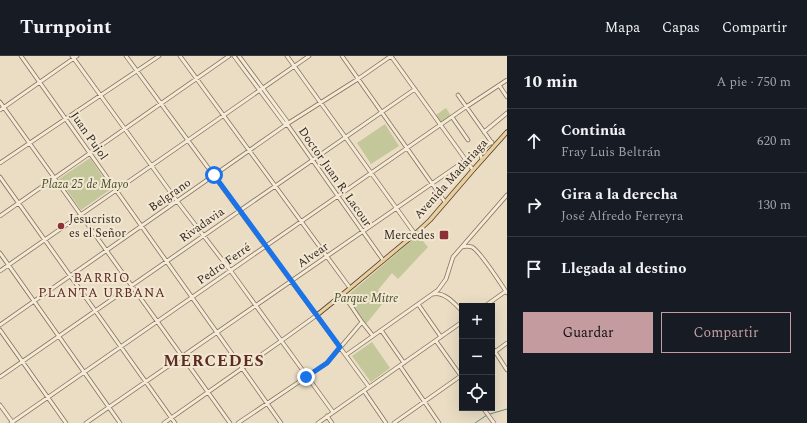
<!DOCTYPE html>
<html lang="es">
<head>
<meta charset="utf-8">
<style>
	:root { --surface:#171b24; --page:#20242c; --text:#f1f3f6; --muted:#9ea1a6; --line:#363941; --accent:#c49ca0 }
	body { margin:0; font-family:Spectral,serif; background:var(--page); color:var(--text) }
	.controls { position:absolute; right:12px; bottom:12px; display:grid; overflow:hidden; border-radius:0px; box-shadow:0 4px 16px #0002 }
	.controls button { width:36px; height:36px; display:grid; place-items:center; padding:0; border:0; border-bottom:1px solid var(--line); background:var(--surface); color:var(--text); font:20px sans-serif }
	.stop { position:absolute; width:12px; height:12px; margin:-9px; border:3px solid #1a73e8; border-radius:50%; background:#fff }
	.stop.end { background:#1a73e8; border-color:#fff; box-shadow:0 1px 4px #0008 }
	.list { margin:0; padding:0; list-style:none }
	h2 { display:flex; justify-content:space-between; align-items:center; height:52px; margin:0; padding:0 16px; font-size:17px }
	h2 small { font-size:13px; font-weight:400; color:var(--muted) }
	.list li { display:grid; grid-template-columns:26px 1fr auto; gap:12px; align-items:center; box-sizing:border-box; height:64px; padding:0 16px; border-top:1px solid var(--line) }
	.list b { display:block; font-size:15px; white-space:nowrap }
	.list p { margin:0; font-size:13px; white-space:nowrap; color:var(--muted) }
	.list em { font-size:13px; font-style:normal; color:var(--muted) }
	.actions { display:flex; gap:8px; padding:12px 16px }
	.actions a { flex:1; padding:9px 0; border:1px solid var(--accent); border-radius:0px; text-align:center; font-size:14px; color:var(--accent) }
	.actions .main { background:var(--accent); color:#111 }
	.icon { flex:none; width:22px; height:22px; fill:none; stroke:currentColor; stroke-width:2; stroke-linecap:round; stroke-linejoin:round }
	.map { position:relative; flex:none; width:507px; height:367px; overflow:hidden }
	header { display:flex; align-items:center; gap:24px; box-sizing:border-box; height:56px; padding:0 20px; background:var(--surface); border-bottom:1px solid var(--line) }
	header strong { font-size:19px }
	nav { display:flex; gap:22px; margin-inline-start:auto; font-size:14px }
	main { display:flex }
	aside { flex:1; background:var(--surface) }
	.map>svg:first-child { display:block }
	.green { fill:#c3c799 }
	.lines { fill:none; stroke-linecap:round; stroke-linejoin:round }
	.stream { stroke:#6d8a82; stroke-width:1 }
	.minor-casing { stroke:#826f5c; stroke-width:4.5 }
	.major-casing { stroke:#503e30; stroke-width:5 }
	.minor { stroke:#f5ead6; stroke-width:3 }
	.major { stroke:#eacf9e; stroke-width:3.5 }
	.route { stroke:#1a73e8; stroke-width:5 }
	.poi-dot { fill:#8c3136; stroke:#f2e7d2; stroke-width:1.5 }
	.labels { text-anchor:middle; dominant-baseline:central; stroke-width:4; stroke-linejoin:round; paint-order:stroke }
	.street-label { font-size:12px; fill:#34281f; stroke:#f2e7d2 }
	.park-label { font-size:12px; font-style:italic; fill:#464e27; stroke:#f2e7d2 }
	.poi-label { font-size:12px; fill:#34281f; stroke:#f2e7d2; text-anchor:start }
	.neighbourhood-label { font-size:13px; letter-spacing:1px; fill:#5c2b22; stroke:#f2e7d2 }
	.district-label { font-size:16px; font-weight:bold; letter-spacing:1px; fill:#5c2b22; stroke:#f2e7d2 }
</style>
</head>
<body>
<header>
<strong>Turnpoint</strong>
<nav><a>Mapa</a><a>Capas</a><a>Compartir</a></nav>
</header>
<main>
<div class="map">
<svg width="507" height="367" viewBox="0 0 507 367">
	<rect width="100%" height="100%" fill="#eaddc4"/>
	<path class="green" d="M446,52L451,60L441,67L436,59Z
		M385,68L399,90L371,108L357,87Z
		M90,102L111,133L81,154L59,123Z
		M418,179L428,191L398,223L392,217L378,234L387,242L366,268L347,240Z
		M372,286L390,312L371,326L352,300Z"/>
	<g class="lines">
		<path class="stream" d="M490,358L507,353
			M475,367L487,359"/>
		<g class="minor-casing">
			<path id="minor" d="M21,0L281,367
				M72,0L177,145L230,214L333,356
				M126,0L369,331
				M180,0L350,232
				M234,0L284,67L287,68L383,204
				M239,0L287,65V68
				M287,0L415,178
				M342,0L445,146
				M391,0L473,114
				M499,29L507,41
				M458,39L492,87
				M0,46L230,367
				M0,54L77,0
				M452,61L468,84
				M484,76L507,57
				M477,97L480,98L482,103
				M0,107L159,0
				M0,121L175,367
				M0,160L229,0
				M462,191C465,190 469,190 472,191C480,195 501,228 507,237
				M0,197L120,367
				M0,215L309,0
				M343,238L362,266L373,280
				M434,238C445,236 455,248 462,255
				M418,248L441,281
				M485,250L506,235
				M0,269L287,68L358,23L391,0
				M0,274L66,367
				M381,274L404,307
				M436,285L461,320
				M492,291L507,314
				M492,298L507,287
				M346,299L438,234L446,223L453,201L507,139
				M400,310L439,367
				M0,321L415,33
				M364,335L386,367
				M0,349L13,367
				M483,352L494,367
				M327,360L332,367
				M11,367L466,51L507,24
				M86,367L492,86
				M164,367L281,285L317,259
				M238,367L327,307L362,266
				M318,367L462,266
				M394,367L462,319"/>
		</g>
		<g class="major-casing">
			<path id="major" d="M317,259L343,238L415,178L430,164L473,114L507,76"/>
		</g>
		<use href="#minor" class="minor"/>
		<use href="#major" class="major"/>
	</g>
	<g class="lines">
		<path class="route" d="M214,119L340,291L327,307L306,321"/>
	</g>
	<g class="poi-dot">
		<circle cx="61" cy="170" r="4"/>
		<rect x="439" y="174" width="10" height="10" rx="2"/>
	</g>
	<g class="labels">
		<g class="street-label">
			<text transform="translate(89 80) rotate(55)">Juan Pujol</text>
			<text transform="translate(335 121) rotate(55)">Doctor Juan R. Lacour</text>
			<text transform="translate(451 123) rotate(-48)">Avenida Madariaga</text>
			<text transform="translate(170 139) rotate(-35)">Belgrano</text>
			<text transform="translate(202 169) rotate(-35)">Rivadavia</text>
			<text transform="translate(313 199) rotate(-35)">Alvear</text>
			<text transform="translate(224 208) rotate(-35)">Pedro Ferré</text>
		</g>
		<g class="park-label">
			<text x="85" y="128">Plaza 25 de Mayo</text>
			<text x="366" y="242">Parque Mitre</text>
		</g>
		<g class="poi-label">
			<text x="69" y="163">Jesucristo<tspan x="69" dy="14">es el Señor</tspan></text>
			<text x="435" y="179" text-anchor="end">Mercedes</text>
		</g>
		<g class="neighbourhood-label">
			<text x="102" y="222">BARRIO<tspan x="102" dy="15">PLANTA URBANA</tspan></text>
		</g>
		<g class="district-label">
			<text x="214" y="305">MERCEDES</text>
		</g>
	</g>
</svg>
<div class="controls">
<button>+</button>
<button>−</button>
<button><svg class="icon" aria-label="locate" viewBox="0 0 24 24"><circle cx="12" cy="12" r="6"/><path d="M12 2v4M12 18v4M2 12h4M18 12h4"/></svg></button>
</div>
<div class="stop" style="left:214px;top:119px"></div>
<div class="stop end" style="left:306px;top:321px"></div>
</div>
<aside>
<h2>10 min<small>A pie · 750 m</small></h2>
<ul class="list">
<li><svg class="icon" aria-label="ahead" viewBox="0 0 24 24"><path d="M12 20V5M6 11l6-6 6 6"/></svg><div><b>Continúa</b><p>Fray Luis Beltrán</p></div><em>620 m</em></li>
<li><svg class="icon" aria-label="right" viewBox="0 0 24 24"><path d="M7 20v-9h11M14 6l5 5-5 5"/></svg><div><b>Gira a la derecha</b><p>José Alfredo Ferreyra</p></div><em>130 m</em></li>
<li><svg class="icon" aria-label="arrive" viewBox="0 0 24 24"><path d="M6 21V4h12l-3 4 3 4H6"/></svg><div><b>Llegada al destino</b></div></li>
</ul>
<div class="actions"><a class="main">Guardar</a><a>Compartir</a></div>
</aside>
</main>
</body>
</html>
